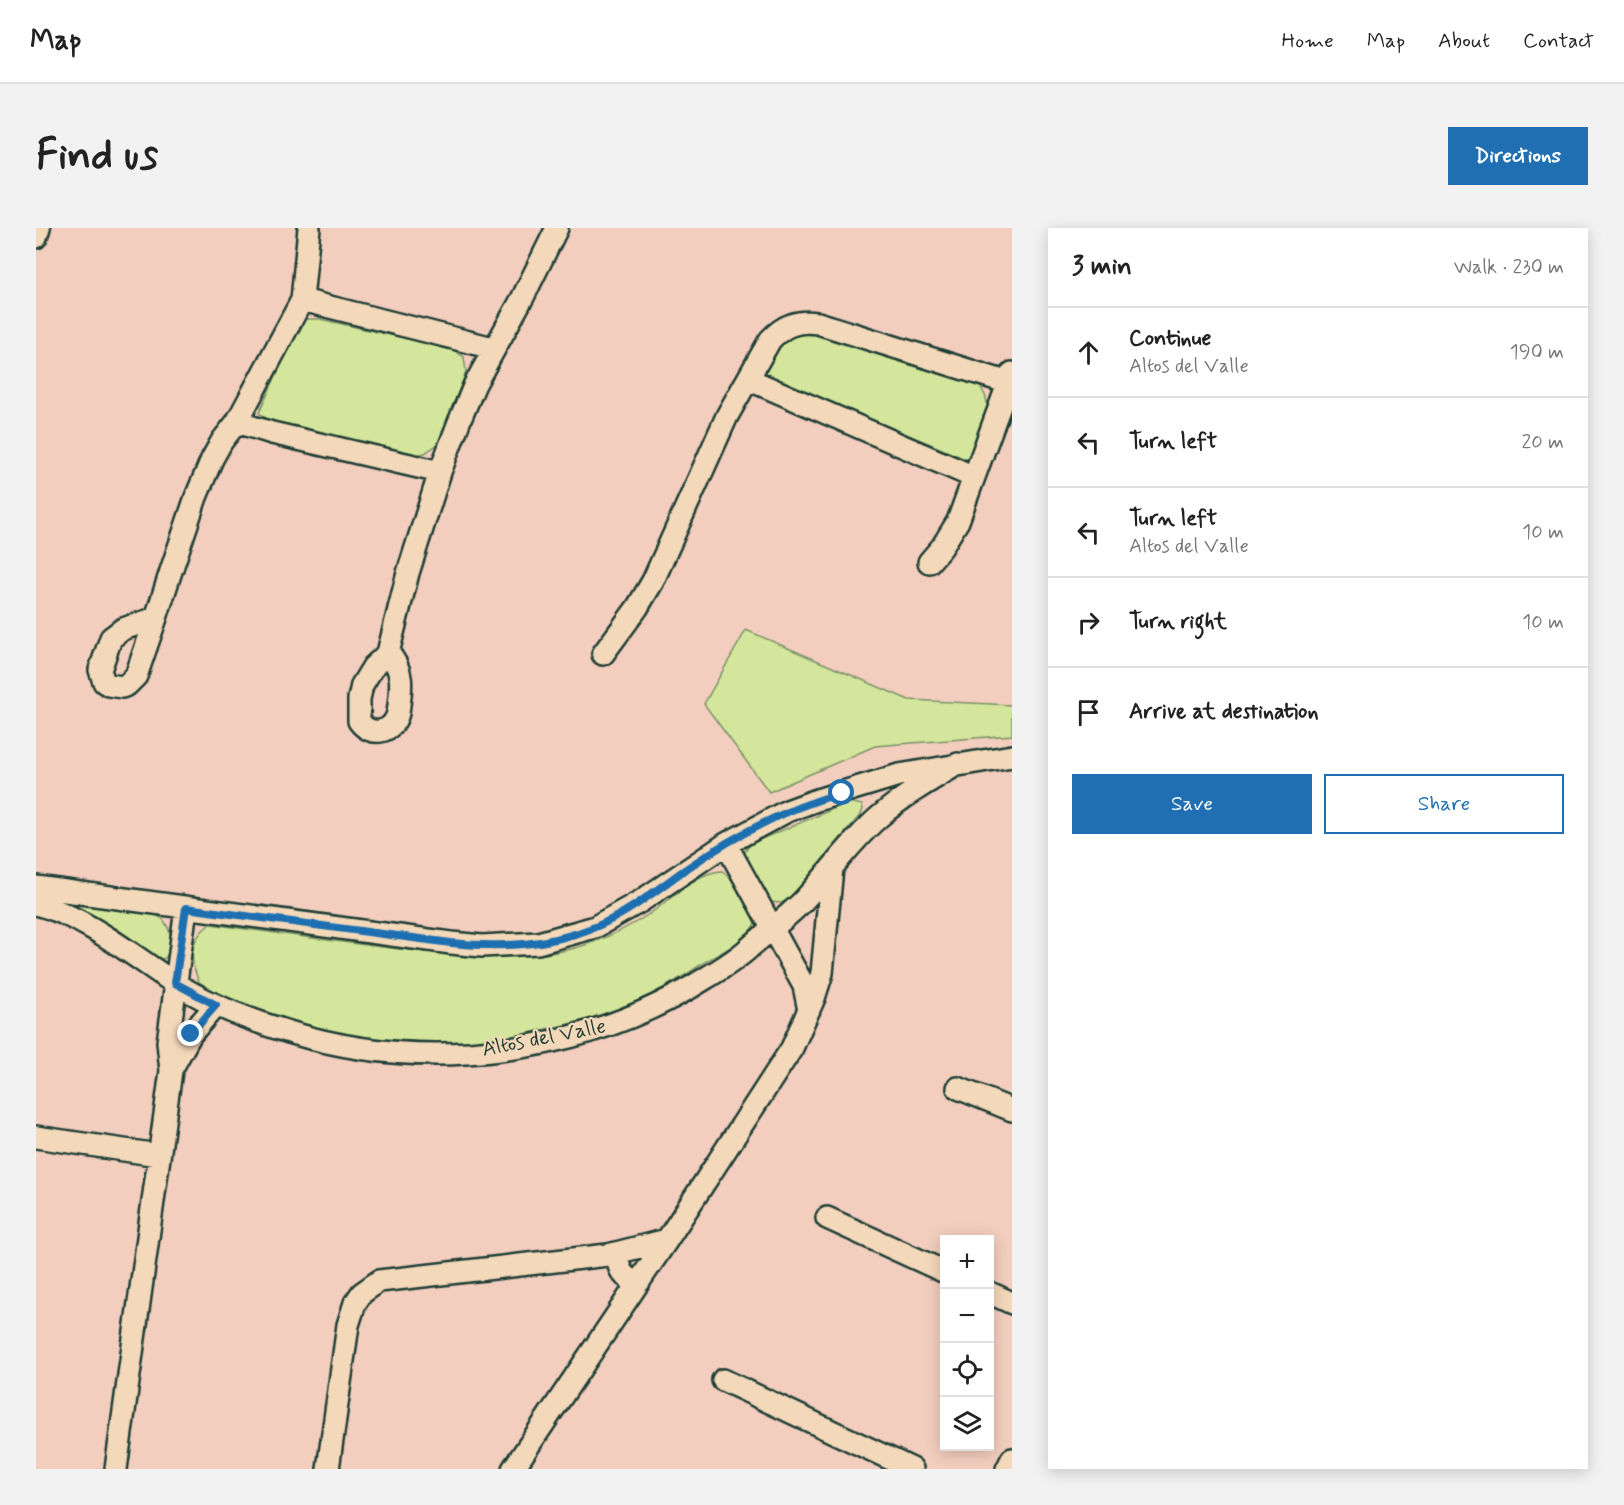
<!DOCTYPE html>
<html lang="en">
<head>
<meta charset="utf-8">
<style>
	:root { --surface:#fff; --page:#f2f2f2; --text:#222; --muted:#767676; --line:#e0e0e0; --accent:#1f6fb2 }
	body { margin:0; font-family:Mynerve,sans-serif; background:var(--page); color:var(--text) }
	.controls { position:absolute; right:18px; bottom:18px; display:grid; overflow:hidden; border-radius:0px; box-shadow:0 3px 15px #0003 }
	.controls button { width:54px; height:54px; display:grid; place-items:center; padding:0; border:0; border-bottom:2px solid var(--line); background:var(--surface); color:var(--text); font:30px sans-serif }
	.stop { position:absolute; width:18px; height:18px; margin:-14px; border:4px solid #1f6fb2; border-radius:50%; background:#fff }
	.stop.end { background:#1f6fb2; border-color:#fff; box-shadow:0 2px 6px #0008 }
	.list { margin:0; padding:0; list-style:none }
	h2 { display:flex; justify-content:space-between; align-items:center; height:78px; margin:0; padding:0 24px; font-size:26px }
	h2 small { font-size:20px; font-weight:400; color:var(--muted) }
	.list li { display:grid; grid-template-columns:39px 1fr auto; gap:18px; align-items:center; box-sizing:border-box; height:90px; padding:0 24px; border-top:2px solid var(--line) }
	.list b { display:block; font-size:22px; white-space:nowrap }
	.list p { margin:0; font-size:20px; white-space:nowrap; color:var(--muted) }
	.list em { font-size:20px; font-style:normal; color:var(--muted) }
	.actions { display:flex; gap:12px; padding:18px 24px }
	.actions a { flex:1; padding:14px 0; border:2px solid var(--accent); border-radius:0px; text-align:center; font-size:21px; color:var(--accent) }
	.actions .main { background:var(--accent); color:#fff }
	.icon { flex:none; width:33px; height:33px; fill:none; stroke:currentColor; stroke-width:2; stroke-linecap:round; stroke-linejoin:round }
	.map { position:relative; flex:none; width:976px; height:1241px; overflow:hidden; border-radius:0px }
	header { display:flex; align-items:center; gap:36px; box-sizing:border-box; height:84px; padding:0 30px; background:var(--surface); border-bottom:2px solid var(--line) }
	header strong { font-size:28px }
	nav { display:flex; gap:33px; margin-inline-start:auto; font-size:21px }
	.intro { display:flex; align-items:center; justify-content:space-between; box-sizing:border-box; height:144px; padding:0 36px }
	h1 { margin:0; font-size:42px }
	.button { padding:15px 27px; border-radius:0px; background:var(--accent); color:#fff; font-size:21px; font-weight:700 }
	main { display:flex; gap:36px; padding:0 36px }
	aside { flex:1; background:var(--surface); border-radius:0px; box-shadow:0 3px 15px #0003 }
	.map>svg:first-child { display:block }
	.green { fill:#d3e69b; stroke:#799268; stroke-width:1.5 }
	.lines { fill:none; stroke-linecap:round; stroke-linejoin:round }
	.street-casing { stroke:#1f3d34; stroke-width:26 }
	.street { stroke:#f4d8ba; stroke-width:21 }
	.route { stroke:#1f6fb2; stroke-width:8 }
	.labels { text-anchor:middle; dominant-baseline:central; stroke-width:4.5; stroke-linejoin:round; paint-order:stroke }
	.street-label { font-size:21px; fill:#1f3d34; stroke:#f4d8ba }
</style>
</head>
<body>
<header>
<strong>Map</strong>
<nav><a>Home</a><a>Map</a><a>About</a><a>Contact</a></nav>
</header>
<div class="intro"><h1>Find us</h1><a class="button">Directions</a></div>
<main>
<div class="map">
<svg width="976" height="1241" viewBox="0 0 976 1241">
	<rect width="100%" height="100%" fill="#f3cebe"/>
	<filter id="ink" filterUnits="userSpaceOnUse"><feTurbulence type="fractalNoise" baseFrequency=".0167" numOctaves="2"/><feDisplacementMap in="SourceGraphic" scale="12" xChannelSelector="R" yChannelSelector="G"/><feConvolveMatrix kernelMatrix="1 2 1 2 8 2 1 2 1" color-interpolation-filters="sRGB"/></filter>
	<g filter="url(#ink)">
		<path class="green" d="M266,91H284L416,121L428,129L430,144L402,216L389,225L379,227L237,195L223,185Z
			M763,103L775,105L937,152C966,175 944,206 932,232L730,147C728,135 740,117 750,110C754,107 759,105 763,103Z
			M710,402L873,472L976,477V507L839,518L733,564L668,476Z
			M814,574L826,577L827,581L825,586L753,671L745,675L734,674L709,635C707,625 709,622 716,615Z
			M686,643L694,649L705,668L722,688C715,713 684,724 664,737C631,760 593,779 554,791C538,795 522,798 505,802C491,805 476,811 461,813C373,826 275,806 194,773C183,768 173,760 163,754C153,730 152,713 174,696C240,705 306,715 372,722C433,728 493,736 552,716C573,709 595,698 613,686C636,672 659,644 686,643Z
			M37,672L120,687L127,691C136,704 139,720 128,731L122,730L81,701L36,679L34,677Z"/>
		<g class="lines">
			<g class="street-casing">
				<path id="street" d="M0,9L3,0
					M266,72L457,120
					M712,151L938,249
					M201,194L236,205L404,244
					M893,334L906,319L922,293L976,145
					M120,390L87,401L75,410L64,442L68,454L73,457L86,459L91,457L100,448L120,390L135,343L160,269L176,231L186,213L201,194L266,72L273,0
					M352,425C369,442 365,462 362,485C357,505 335,510 323,493V471L326,457L337,439L352,425L372,345L404,244L423,194L439,156L487,69L521,0
					M567,426L601,380L617,353L691,188L734,112C748,97 762,92 782,95L973,155
					M690,616L768,758L773,782
					M0,659L415,715L446,718L502,715L559,699L605,673L690,616L751,583L781,572L863,547L976,528
					M0,676C48,688 96,727 137,754C172,776 213,792 253,804C390,846 549,827 670,750C685,741 700,732 713,720C730,705 749,691 765,675C792,647 814,614 843,589C867,568 895,552 922,536
					M135,842L155,806L180,777
					M922,860L976,882
					M0,909L122,927
					M791,990L909,1044
					M583,1025C580,1040 587,1051 603,1054
					M954,1065L976,1075
					M687,1152L876,1241
					M80,1241L135,843L132,814L150,680
					M292,1241L312,1097L319,1075L326,1065L343,1053L572,1027L631,1012
					M477,1241L631,1012L756,820L778,770L786,745L796,640
					M971,1241L976,1231"/>
			</g>
			<use href="#street" class="street"/>
		</g>
	</g>
	<g class="lines" filter="url(#ink)">
		<path class="route" d="M155,806L180,777L139,755L150,680L415,715C464,720 512,718 559,699C591,686 619,663 647,643C696,609 749,580 806,565"/>
	</g>
	<g class="labels">
		<g class="street-label">
			<text transform="translate(508 810) rotate(-11)">Altos del Valle</text>
		</g>
	</g>
</svg>
<div class="controls">
<button>+</button>
<button>−</button>
<button><svg class="icon" aria-label="locate" viewBox="0 0 24 24"><circle cx="12" cy="12" r="6"/><path d="M12 2v4M12 18v4M2 12h4M18 12h4"/></svg></button>
<button><svg class="icon" aria-label="layers" viewBox="0 0 24 24"><path d="M12 4l9 5-9 5-9-5zM3 14l9 5 9-5"/></svg></button>
</div>
<div class="stop" style="left:806px;top:565px"></div>
<div class="stop end" style="left:155px;top:806px"></div>
</div>
<aside>
<h2>3 min<small>Walk · 230 m</small></h2>
<ul class="list">
<li><svg class="icon" aria-label="ahead" viewBox="0 0 24 24"><path d="M12 20V5M6 11l6-6 6 6"/></svg><div><b>Continue</b><p>Altos del Valle</p></div><em>190 m</em></li>
<li><svg class="icon" aria-label="left" viewBox="0 0 24 24"><path d="M17 20v-9H6M10 6l-5 5 5 5"/></svg><div><b>Turn left</b></div><em>20 m</em></li>
<li><svg class="icon" aria-label="left" viewBox="0 0 24 24"><path d="M17 20v-9H6M10 6l-5 5 5 5"/></svg><div><b>Turn left</b><p>Altos del Valle</p></div><em>10 m</em></li>
<li><svg class="icon" aria-label="right" viewBox="0 0 24 24"><path d="M7 20v-9h11M14 6l5 5-5 5"/></svg><div><b>Turn right</b></div><em>10 m</em></li>
<li><svg class="icon" aria-label="arrive" viewBox="0 0 24 24"><path d="M6 21V4h12l-3 4 3 4H6"/></svg><div><b>Arrive at destination</b></div></li>
</ul>
<div class="actions"><a class="main">Save</a><a>Share</a></div>
</aside>
</main>
</body>
</html>
